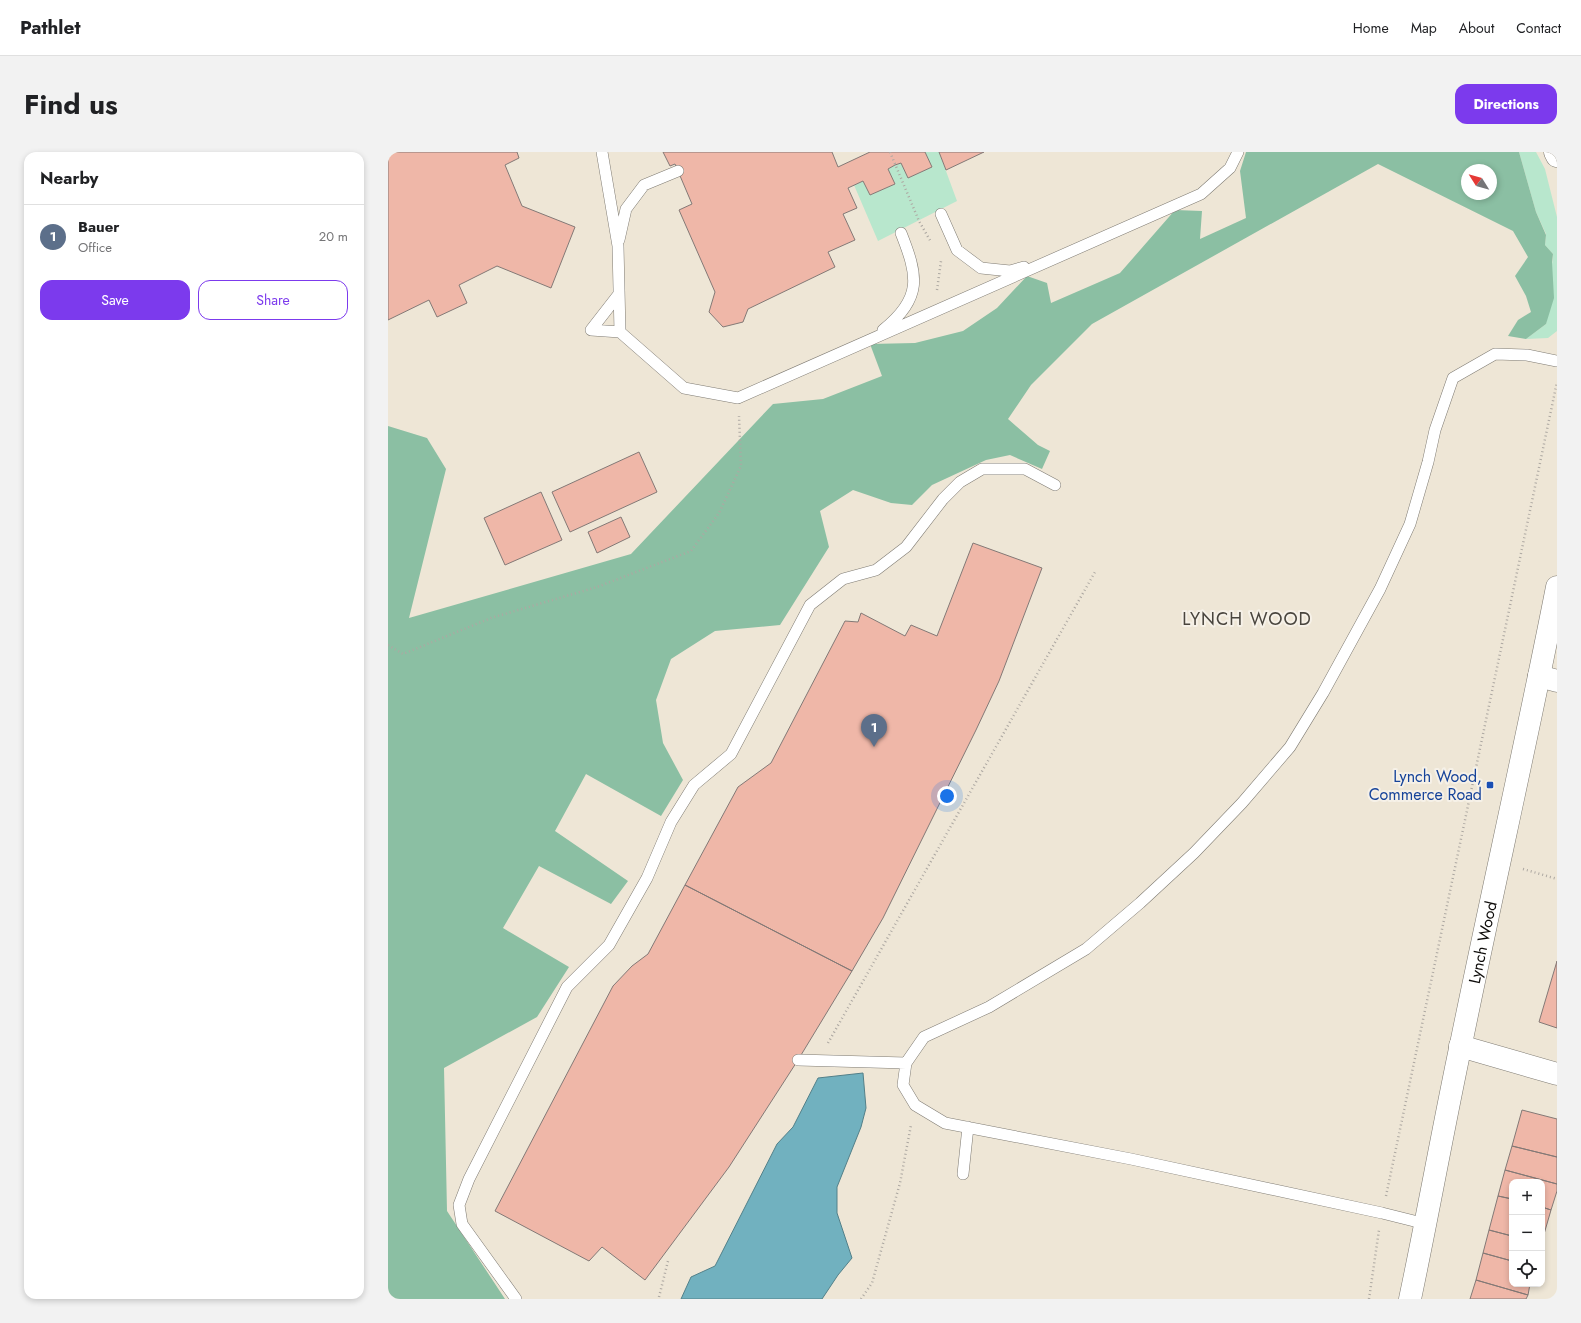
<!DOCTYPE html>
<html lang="en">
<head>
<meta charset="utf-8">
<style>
	:root { --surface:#fff; --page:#f2f2f2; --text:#202124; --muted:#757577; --line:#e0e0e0; --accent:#7c3aed }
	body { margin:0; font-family:Jost,sans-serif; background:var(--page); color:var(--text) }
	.controls { position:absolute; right:12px; bottom:12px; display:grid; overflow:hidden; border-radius:8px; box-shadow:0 2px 6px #0003 }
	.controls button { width:36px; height:36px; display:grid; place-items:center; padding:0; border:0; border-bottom:1px solid var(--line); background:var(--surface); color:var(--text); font:20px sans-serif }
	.compass { position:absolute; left:1073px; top:12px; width:36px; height:36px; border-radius:50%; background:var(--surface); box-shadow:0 2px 6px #0003; rotate:307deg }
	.you { position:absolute; left:559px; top:644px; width:14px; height:14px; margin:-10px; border:3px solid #fff; border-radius:50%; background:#1a73e8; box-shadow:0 0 0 6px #1a73e833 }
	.badge { display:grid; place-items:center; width:26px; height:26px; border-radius:50%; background:var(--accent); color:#fff; font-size:13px; font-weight:700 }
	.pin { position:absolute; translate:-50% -33px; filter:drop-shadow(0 1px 2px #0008) }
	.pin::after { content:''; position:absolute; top:21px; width:14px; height:12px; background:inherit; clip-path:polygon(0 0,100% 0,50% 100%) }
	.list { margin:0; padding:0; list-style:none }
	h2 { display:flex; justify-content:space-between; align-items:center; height:52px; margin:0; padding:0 16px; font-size:17px }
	h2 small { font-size:13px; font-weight:400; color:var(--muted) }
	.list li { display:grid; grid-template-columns:26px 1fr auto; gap:12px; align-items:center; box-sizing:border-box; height:64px; padding:0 16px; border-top:1px solid var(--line) }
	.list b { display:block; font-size:15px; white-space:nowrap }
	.list p { margin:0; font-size:13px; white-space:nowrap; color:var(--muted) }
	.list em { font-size:13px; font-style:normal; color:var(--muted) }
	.actions { display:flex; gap:8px; padding:12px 16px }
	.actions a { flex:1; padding:9px 0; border:1px solid var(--accent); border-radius:12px; text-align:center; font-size:14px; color:var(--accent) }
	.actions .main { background:var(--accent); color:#fff }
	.icon { flex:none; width:22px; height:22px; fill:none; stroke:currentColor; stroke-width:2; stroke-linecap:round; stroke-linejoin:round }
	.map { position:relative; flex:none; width:1169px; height:1147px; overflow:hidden; border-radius:12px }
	header { display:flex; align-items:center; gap:24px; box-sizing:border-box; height:56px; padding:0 20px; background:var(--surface); border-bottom:1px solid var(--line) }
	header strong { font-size:19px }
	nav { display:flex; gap:22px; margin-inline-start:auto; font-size:14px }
	.intro { display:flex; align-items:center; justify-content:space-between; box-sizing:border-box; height:96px; padding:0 24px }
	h1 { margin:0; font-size:28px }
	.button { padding:10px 18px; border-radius:12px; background:var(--accent); color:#fff; font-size:14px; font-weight:700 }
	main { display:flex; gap:24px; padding:0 24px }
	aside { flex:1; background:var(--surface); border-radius:12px; box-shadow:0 2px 6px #0003 }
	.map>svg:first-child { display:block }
	.built { fill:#eee6d6; fill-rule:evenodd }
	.green { fill:#b8e7cd }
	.forest { fill:#8bbfa3; fill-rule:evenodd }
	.water { fill:#71b1bf; stroke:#538089 }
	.building { fill:#efb7a8; stroke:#837976 }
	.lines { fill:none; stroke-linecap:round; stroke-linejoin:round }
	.service-casing { stroke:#7f7b73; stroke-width:12 }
	.minor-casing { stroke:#7f7b73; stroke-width:23 }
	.tertiary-casing { stroke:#7f7b73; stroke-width:23 }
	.path { stroke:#ada8a2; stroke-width:2.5; stroke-dasharray:1 3; stroke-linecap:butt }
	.service { stroke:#fff; stroke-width:11 }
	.minor { stroke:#fff; stroke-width:22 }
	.tertiary { stroke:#fff; stroke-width:22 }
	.transit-dot { fill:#1a4fb4; stroke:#f6f1e8; stroke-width:1.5 }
	.labels { text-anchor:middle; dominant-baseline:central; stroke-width:4; stroke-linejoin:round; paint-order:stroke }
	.transit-label { font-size:16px; fill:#164399; stroke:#f6f1e8; text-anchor:end }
	.street-label { font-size:16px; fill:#0e0c0a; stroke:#f6f1e8 }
	.quarter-label { font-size:18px; letter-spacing:1px; fill:#49453e; stroke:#f6f1e8 }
</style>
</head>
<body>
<header>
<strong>Pathlet</strong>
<nav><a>Home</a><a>Map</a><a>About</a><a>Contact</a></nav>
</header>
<div class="intro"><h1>Find us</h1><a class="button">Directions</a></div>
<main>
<aside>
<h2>Nearby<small></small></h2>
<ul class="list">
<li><span class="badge" style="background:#5c6f8a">1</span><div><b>Bauer</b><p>Office</p></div><em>20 m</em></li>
</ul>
<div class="actions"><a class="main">Save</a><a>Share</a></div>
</aside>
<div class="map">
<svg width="1169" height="1147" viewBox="0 0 1169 1147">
	<rect width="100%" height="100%" fill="#f6f1e8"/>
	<path class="built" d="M0,0H1169V1147H45L0,904ZM1079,18H1103V42H1079ZM1124,1030H1154V1132H1124Z"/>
	<path class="green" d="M537,0H551L569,49L490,89L466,33L475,29L482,43L507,32L500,17L507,13L513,11L520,26L544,15Z
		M1131,0H1148L1157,17L1169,65V179L1160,186L1138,187L1158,172L1165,102L1157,93L1158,82L1148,60Z"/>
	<path class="forest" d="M858,0H1131L1148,60L1158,83L1157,93L1165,102L1164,110L1166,146L1158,172L1138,187L1120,184L1130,168L1143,160L1138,144L1127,124L1140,105L1125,79L990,12L704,172L643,233L620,267L650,293L662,299L654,317L622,303L598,308L544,333L524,353L503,351L465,338L432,359L441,395L392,473L327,479L283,507L268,548L275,591L295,628L273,664L198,622L167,679L240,729L223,752L151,714L115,776L181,815L149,865L56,916L59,1059L117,1147H0V274L39,286L58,317L21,466L243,402L385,252L435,247L494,224L482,192L527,191L575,179L609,156L639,124L659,131L663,151L732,121L787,58L814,59L812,87L858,66L852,19ZM1079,18H1103V42H1079Z"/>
	<path class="water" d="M475,921L478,956L473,975L449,1035V1061L464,1106L450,1123L434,1147H293L303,1125L327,1114L389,992L405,975L430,926Z"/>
	<path class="building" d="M0,0H129L131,6L117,13L134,54L187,75L163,136L109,114L71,133L79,151L49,165L41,148L0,168Z
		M275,0H444L450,15L482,0H537L544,15L520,26L513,11L507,13L500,17L507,32L482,43L475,29L460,36L469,56L455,62L467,88L440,100L447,115L360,157L355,170L335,175L321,160L327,140L291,58L304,52L287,12L282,14Z
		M551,0H596L558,18Z
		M251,300L269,340L182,380L164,340Z
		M153,340L174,388L117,413L96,366Z
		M233,365L242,385L209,401L200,380Z
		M585,391L654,416L611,529L588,578L495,766L464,819L297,733L350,635L383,611L457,469L470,470L473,461L517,484L523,473L549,484Z
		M297,733L464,819L410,908L341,1015L257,1128L214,1095L201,1109L107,1059L225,834L244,814L260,802Z
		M1169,809V876L1151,870Z
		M1134,958L1169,967V1005L1124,994Z
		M1124,994L1169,1005V1032L1117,1018Z
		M1117,1018L1169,1032V1039L1163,1058L1154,1055V1030H1124V1047L1110,1044Z
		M1110,1044L1124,1047V1084L1101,1078Z
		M1154,1055L1163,1058L1154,1089Z
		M1101,1078L1124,1084V1109L1095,1101Z
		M1095,1101L1124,1109V1132H1142L1140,1143L1088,1128Z
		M1088,1128L1140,1143L1138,1147H1082Z"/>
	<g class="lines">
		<g class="service-casing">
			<path id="service" d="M214,0L230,94L232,180L296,236L350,246L813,42L842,16L850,0
				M553,62L569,98L593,116L622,119L636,115
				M231,88L238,57L256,33L290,19
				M203,178L231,142
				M203,178L232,180
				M495,178C535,146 530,124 513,81
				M410,908L518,911
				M575,1022L580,975
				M1038,1072L994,1061L743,1007L557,971L527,953L515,933L518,911L536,885L601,855L698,797L752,751L806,701L854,651L902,595L935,541L992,437L1022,372L1040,310L1047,278L1065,226L1107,202L1139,203L1169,209
				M128,1147L74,1072L71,1053L81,1027L179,835L221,793L259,726L283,670L306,633L343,602L422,453L455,427L488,418L518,395L555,347L572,330L594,317H637L667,333"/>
		</g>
		<g class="minor-casing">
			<path id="minor" d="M1151,524L1169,529
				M1072,894L1169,922"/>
		</g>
		<g class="tertiary-casing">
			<g id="tertiary">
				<path d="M1167,0L1169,4"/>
				<path id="s1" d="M1022,1147C1040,1062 1055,977 1073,892C1104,740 1139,588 1169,435"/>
			</g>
		</g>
		<path class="path" d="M502,0L531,69L543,90
			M549,138L553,109
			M0,493L15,502L103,466L209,435L303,399L331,361L353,314L351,264
			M1135,717L1169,727
			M440,891L707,420
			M998,1044L1169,230
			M271,1145L280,1109
			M473,1147L484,1131L512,1031L523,973
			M981,1147L991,1078"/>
		<use href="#service" class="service"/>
		<use href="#minor" class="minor"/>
		<use href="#tertiary" class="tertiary"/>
	</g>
	<rect class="transit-dot" x="1098" y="629" width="8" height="8" rx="2"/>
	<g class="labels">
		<g class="transit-label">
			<text x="1094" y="624">Lynch Wood,<tspan x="1094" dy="18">Commerce Road</tspan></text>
		</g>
		<g class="street-label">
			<text stroke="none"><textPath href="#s1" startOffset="364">Lynch Wood</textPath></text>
		</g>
		<g class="quarter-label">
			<text x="859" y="467">LYNCH WOOD</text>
		</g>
	</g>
</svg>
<div class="controls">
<button>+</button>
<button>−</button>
<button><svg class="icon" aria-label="locate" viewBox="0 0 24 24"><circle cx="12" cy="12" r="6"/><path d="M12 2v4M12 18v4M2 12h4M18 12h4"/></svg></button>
</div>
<svg class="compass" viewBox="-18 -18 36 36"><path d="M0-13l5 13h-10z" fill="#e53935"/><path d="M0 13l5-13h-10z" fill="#757577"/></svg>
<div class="you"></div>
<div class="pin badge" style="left:486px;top:595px;background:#5c6f8a">1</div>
</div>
</main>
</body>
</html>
